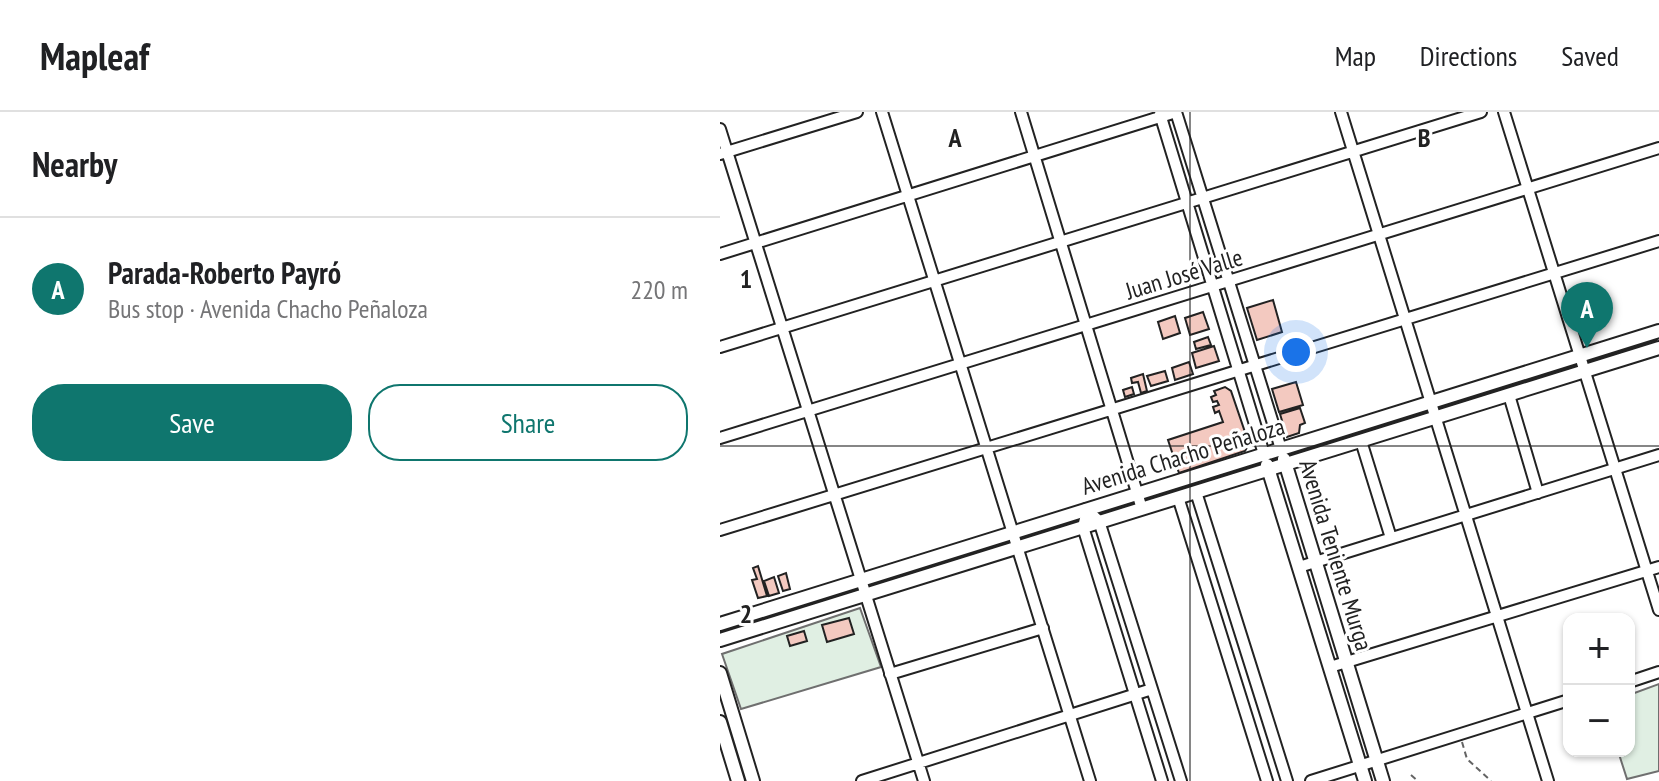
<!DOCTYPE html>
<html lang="en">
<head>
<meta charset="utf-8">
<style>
	:root { --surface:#fff; --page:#f6f6f6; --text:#202124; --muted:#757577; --line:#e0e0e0; --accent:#0f766e }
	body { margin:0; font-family:"PT Sans Narrow",sans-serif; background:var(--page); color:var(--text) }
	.controls { position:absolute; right:24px; bottom:24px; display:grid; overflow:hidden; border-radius:16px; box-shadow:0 2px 6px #0004 }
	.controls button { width:72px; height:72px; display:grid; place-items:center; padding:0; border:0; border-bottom:2px solid var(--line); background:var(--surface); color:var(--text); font:40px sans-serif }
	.you { position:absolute; left:576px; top:240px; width:28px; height:28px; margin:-20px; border:6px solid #fff; border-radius:50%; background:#1a73e8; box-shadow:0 0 0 12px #1a73e833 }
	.badge { display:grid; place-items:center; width:52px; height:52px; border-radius:50%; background:var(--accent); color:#fff; font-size:26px; font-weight:700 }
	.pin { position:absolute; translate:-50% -66px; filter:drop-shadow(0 2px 4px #0008) }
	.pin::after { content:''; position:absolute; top:42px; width:28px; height:24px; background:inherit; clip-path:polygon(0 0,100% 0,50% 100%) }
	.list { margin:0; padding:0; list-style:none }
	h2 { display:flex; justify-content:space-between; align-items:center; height:104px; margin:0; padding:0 32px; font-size:34px }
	h2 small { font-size:26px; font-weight:400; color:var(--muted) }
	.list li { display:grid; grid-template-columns:52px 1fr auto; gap:24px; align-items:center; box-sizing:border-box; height:144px; padding:0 32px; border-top:2px solid var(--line) }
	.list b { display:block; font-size:30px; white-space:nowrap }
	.list p { margin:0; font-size:26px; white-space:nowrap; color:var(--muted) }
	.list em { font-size:26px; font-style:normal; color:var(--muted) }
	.actions { display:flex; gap:16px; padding:24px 32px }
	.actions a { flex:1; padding:18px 0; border:2px solid var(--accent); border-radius:32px; text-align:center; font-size:28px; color:var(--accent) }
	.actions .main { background:var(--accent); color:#fff }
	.map { position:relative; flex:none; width:939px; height:669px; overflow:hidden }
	header { display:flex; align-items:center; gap:48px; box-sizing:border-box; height:112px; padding:0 40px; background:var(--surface); border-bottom:2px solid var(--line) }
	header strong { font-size:38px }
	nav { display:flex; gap:44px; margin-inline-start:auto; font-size:28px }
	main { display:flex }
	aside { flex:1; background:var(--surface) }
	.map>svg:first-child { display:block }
	.green { fill:#e0efe3; stroke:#6f6f6f; stroke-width:2 }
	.building { fill:#f3c9c0; stroke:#222; stroke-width:2 }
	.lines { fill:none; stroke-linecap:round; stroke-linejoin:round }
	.minor-casing { stroke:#222; stroke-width:14 }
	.major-casing { stroke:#222; stroke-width:16 }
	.path { stroke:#646464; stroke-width:2; stroke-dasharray:6 4; stroke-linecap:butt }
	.minor { stroke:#fff; stroke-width:10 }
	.major { stroke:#fff; stroke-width:12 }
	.grid { fill:none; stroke:#222; stroke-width:2; stroke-opacity:0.55 }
	.labels { text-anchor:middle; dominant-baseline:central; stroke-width:6; stroke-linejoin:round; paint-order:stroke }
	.street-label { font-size:24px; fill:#222; stroke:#fff }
	.grid-label { font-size:26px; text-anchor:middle; font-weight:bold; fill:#222; stroke:#fff; stroke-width:6; stroke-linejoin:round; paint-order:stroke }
</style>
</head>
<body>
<header>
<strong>Mapleaf</strong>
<nav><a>Map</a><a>Directions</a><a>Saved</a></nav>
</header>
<main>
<aside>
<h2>Nearby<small></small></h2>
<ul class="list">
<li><span class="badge">A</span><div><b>Parada-Roberto Payró</b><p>Bus stop · Avenida Chacho Peñaloza</p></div><em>220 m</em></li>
</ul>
<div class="actions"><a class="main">Save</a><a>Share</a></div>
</aside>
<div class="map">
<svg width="939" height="669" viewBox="0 0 939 669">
	<rect width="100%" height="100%" fill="#fff"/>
	<path class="green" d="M140,496L161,555L21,597L2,542Z
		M939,572V659L907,667L898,639H909V583Z"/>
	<path class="building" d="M553,188L562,220L537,228L527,196Z
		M483,200L489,217L470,223L465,206Z
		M455,204L460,221L443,227L438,210Z
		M488,225L491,233L476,237L474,230Z
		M494,234L499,249L476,256L472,241Z
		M469,250L473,262L455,268L452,256Z
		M445,259L448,269L431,274L427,264Z
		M423,262L427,279L421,281L418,270L412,271L411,266Z
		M576,270L583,293L559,300L552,277Z
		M412,275L414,282L405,285L403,278Z
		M505,275L511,279L529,332L525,339L459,361L448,328L503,310L499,299L495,301L493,295L499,293L497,289L493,290L491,285L496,283L494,279Z
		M580,296L585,311L580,313L579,321L567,325L560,302Z
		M38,454L47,484L38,486L32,468L37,467L33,456Z
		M66,461L70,477L63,479L58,464Z
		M54,465L59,481L49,484L44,469Z
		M129,506L134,522L107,530L102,513Z
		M84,519L87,529L70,534L67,524Z"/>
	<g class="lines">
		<g class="minor-casing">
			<path id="minor" d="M162,0L370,669
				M301,0L422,397
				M456,0L561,337
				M621,0L828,669
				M784,0L939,498
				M440,2L544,342
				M0,17L204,669
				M0,42L137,0
				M0,142L456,0
				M0,235L761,0
				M789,283L818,381
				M0,326L939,36
				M641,329L671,426
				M476,380L567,669
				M458,385L547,669
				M366,397L379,409L461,669
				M365,407L363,415L442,669
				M0,418L939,129
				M579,455L939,343
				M610,555L939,455
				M170,562L323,516
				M909,570L939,560
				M142,669L432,577
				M591,669L849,588"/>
		</g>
		<g class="major-casing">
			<path id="major" d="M564,347L663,669
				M547,353L645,669
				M0,512L939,219
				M0,528L939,236
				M0,561L33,669
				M0,610L18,669"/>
		</g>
		<path class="path" d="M742,630L747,647L771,669
			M691,663L698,669"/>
		<use href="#minor" class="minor"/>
		<use href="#major" class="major"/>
	</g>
	<path class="grid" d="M470,0V669M0,334H939"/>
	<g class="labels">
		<g class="street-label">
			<text transform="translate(464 162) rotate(-17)">Juan José Valle</text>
			<text transform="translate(463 344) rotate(-17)">Avenida Chacho Peñaloza</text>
			<text transform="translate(616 443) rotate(73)">Avenida Teniente Murga</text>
		</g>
	</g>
	<g class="grid-label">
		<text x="235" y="35">A</text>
		<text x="704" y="35">B</text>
		<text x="26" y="176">1</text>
		<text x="26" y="511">2</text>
	</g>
</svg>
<div class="controls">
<button>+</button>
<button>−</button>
</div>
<div class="you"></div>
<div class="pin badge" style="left:867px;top:236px">A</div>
</div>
</main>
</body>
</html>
